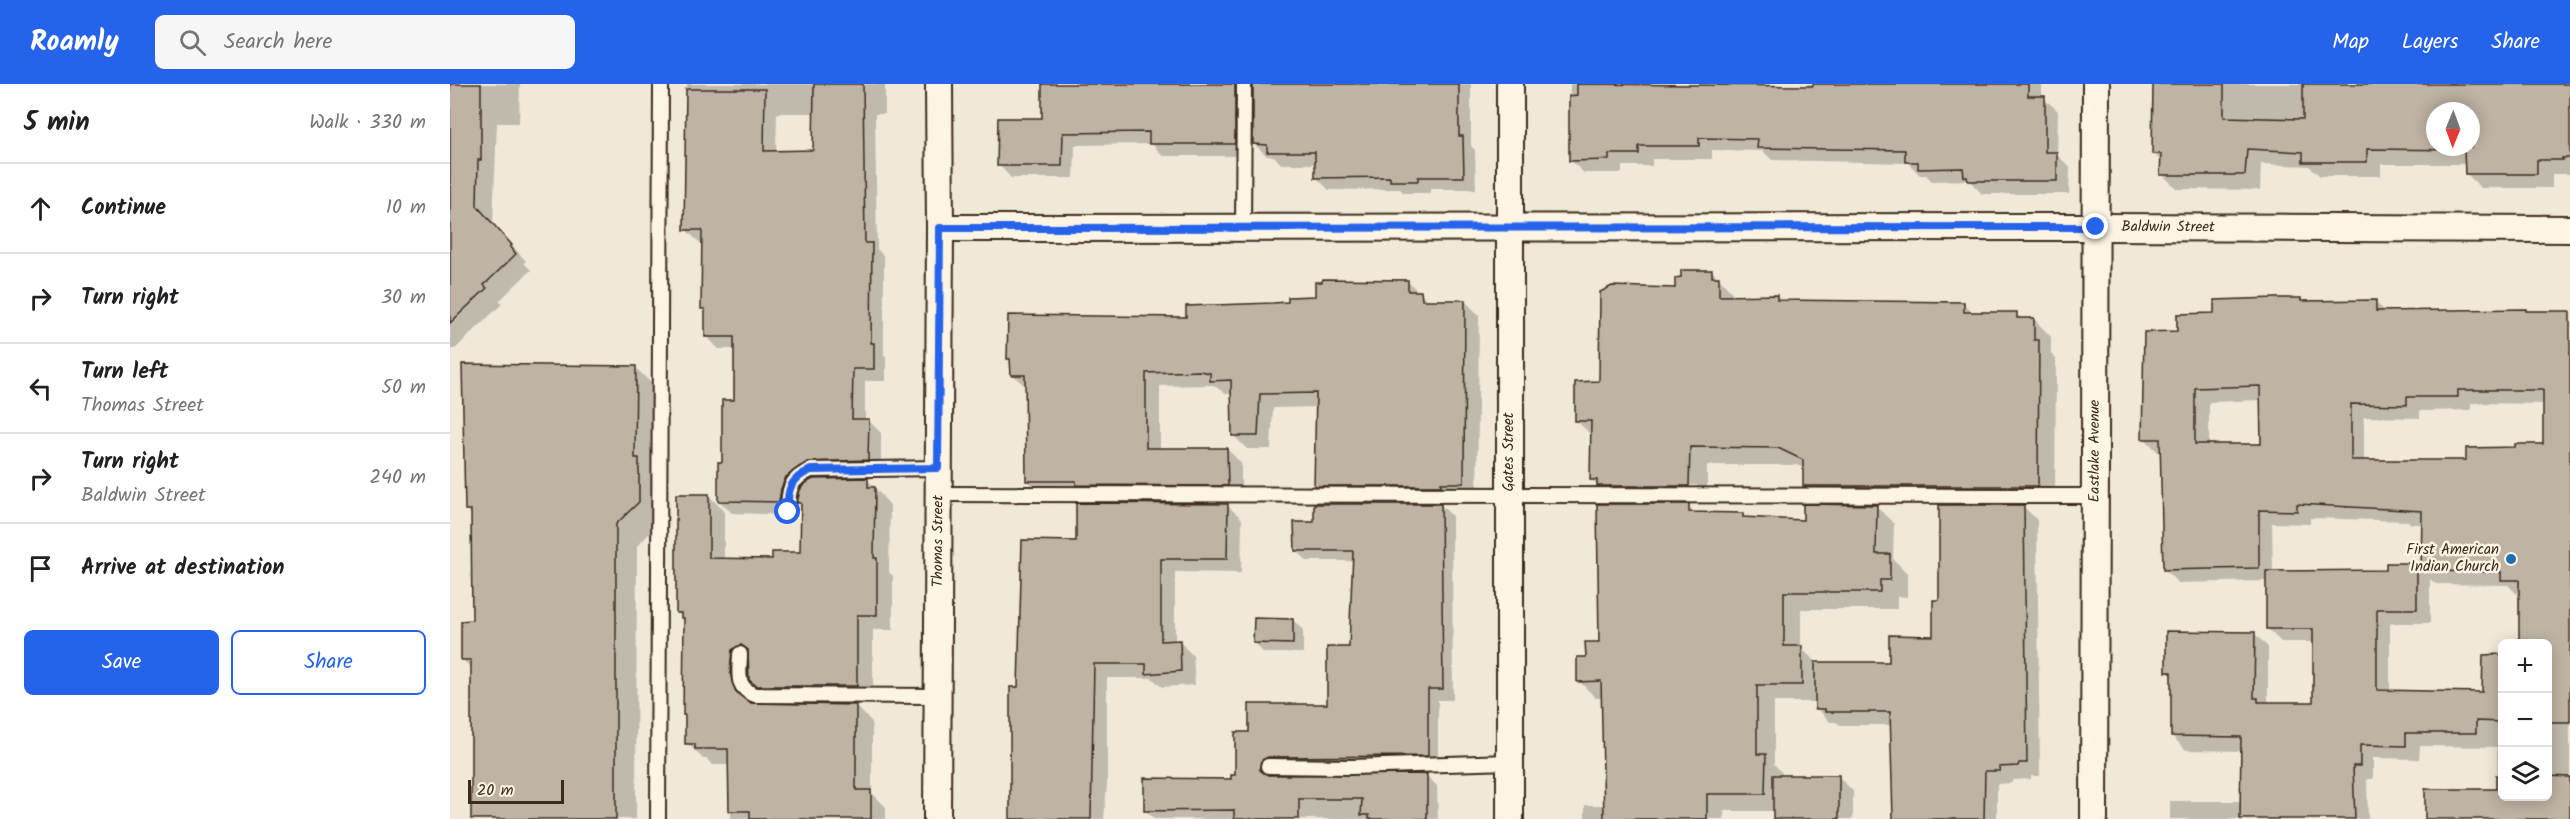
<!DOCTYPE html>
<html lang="en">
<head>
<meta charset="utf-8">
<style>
	:root { --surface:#fff; --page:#f6f6f6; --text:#202124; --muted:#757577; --line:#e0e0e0; --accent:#2563eb }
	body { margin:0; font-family:Kalam,sans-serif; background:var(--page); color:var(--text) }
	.controls { position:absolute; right:18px; bottom:18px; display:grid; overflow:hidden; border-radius:9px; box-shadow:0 3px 15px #0003 }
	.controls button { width:54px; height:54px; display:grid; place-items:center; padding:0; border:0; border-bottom:2px solid var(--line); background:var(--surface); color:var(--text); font:30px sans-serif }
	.compass { position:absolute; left:1976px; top:18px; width:54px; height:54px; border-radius:50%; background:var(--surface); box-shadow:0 3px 15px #0003; rotate:181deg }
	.scale { position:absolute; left:18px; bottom:15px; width:96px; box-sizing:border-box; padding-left:6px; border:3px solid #3b2a1e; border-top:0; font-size:16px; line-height:21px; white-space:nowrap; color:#3b2a1e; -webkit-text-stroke:4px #fcf5e5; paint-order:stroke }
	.stop { position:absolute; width:18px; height:18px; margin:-14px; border:4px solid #2563eb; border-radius:50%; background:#fff }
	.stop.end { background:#2563eb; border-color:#fff; box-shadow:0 2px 6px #0008 }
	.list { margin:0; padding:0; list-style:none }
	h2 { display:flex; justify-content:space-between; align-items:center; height:78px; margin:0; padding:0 24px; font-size:26px }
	h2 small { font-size:20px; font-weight:400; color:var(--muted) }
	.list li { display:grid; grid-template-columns:39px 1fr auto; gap:18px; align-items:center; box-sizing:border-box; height:90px; padding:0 24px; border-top:2px solid var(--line) }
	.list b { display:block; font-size:22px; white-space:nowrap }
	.list p { margin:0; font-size:20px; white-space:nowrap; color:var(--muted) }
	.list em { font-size:20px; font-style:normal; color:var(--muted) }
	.actions { display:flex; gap:12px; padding:18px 24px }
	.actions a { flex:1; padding:14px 0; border:2px solid var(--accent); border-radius:9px; text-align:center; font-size:21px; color:var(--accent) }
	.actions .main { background:var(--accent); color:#fff }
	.icon { flex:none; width:33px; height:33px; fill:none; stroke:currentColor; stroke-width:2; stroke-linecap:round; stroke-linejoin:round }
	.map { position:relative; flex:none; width:2120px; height:735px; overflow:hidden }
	header { display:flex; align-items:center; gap:36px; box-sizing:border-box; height:84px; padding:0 30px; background:var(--accent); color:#fff }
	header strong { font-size:28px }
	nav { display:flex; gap:33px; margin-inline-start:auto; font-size:21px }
	.search { width:420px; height:54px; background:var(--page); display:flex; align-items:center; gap:15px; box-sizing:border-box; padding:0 21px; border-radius:9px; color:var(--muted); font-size:22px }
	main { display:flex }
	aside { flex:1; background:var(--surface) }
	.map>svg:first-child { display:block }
	.shadow { fill:#0003; fill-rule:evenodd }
	.building { fill:#beb3a4; stroke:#3b2a1e; stroke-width:1.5; fill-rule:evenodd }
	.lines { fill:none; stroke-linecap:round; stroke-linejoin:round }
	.lane-casing { stroke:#3b2a1e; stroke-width:18 }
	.street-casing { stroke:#3b2a1e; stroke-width:30 }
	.lane { stroke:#fcf5e5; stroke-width:14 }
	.street { stroke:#fcf5e5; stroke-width:26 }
	.route { stroke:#2563eb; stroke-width:8 }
	.poi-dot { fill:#1f6fb2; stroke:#fcf5e5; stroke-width:2 }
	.labels { text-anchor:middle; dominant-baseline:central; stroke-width:5; stroke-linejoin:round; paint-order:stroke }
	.street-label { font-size:15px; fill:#3b2a1e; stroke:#fcf5e5 }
	.poi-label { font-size:15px; fill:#3b2a1e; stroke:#fcf5e5; text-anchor:end }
</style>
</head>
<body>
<header>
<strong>Roamly</strong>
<div class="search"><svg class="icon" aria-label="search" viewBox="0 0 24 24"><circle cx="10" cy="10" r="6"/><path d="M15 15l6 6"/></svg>Search here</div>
<nav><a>Map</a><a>Layers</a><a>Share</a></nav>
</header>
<main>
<aside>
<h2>5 min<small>Walk · 330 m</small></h2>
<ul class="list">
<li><svg class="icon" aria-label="ahead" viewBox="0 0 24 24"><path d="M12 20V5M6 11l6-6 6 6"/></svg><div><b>Continue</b></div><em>10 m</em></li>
<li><svg class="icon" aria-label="right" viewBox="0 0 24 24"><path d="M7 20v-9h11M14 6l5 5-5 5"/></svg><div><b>Turn right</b></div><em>30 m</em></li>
<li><svg class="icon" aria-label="left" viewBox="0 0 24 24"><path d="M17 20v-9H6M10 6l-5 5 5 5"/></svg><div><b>Turn left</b><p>Thomas Street</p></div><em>50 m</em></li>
<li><svg class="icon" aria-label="right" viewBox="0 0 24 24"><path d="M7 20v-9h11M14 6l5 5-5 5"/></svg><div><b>Turn right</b><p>Baldwin Street</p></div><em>240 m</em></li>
<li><svg class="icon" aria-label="arrive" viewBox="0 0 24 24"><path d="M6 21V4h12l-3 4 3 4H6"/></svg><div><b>Arrive at destination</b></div></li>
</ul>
<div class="actions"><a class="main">Save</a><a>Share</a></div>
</aside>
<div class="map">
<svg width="2120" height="735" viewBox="0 0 2120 735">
	<rect width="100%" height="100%" fill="#f0e9d9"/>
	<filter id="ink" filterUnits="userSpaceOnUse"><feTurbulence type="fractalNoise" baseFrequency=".0167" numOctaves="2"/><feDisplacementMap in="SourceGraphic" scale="12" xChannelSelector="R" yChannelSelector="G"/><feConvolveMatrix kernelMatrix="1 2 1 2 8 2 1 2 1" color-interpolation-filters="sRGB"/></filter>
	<g filter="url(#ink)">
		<path class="shadow" d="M0,0H70L69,39H47L43,140L76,177L74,179L81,186L49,217L52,220L5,265H0Z
			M237,0H435V30H425L427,165L434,173V271L436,273V297H415V337H419L431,349V388L370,390L361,396H418L440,421L439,488L443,492V546H423V617L317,611L301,595L300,576L298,575L295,605L300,620L406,622L422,638V709L436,723V735H281L280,681H262L257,675H253L237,659V633L234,630L235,536L227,528L258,411L274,427V475L324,476L351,470L352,422L349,418L351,401L343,418L341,431L282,429L269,417L273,380L286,318V265H269L256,252V228L253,224L254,158H249L236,146ZM327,29H365V68H326Z
			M593,0H1021V62L1025,66L1026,105H980V109H954L950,105L879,106L866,93V80H831L824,72H817L804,60V4L797,13V72H713L702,60L625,61L624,94H561L549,81L594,36Z
			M1120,0H1258V2L1358,3V0H1592V13L1608,27L1607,71L1620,83L1619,110H1532L1519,96L1482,97L1476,91H1470L1458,79L1322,76L1313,67L1262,66V75H1202V82H1172V89H1134L1120,76Z
			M1704,0H2120V90H2102V104H2031L2016,89V80H1931V92H1870L1859,82L1811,80L1810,106L1727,105L1712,90V78L1703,69ZM1985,27H2021V63H1985Z
			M1262,187L1286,213L1326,212L1331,217L1513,219L1524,230H1566L1572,236L1584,235L1601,253V270L1606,275L1605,419H1423L1444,440L1443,475L1457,489V513L1447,512V525H1351V564L1367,579H1440L1484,554L1490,517L1573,422L1587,436L1590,692H1581V695L1562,696V699L1547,700V735H1444L1442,641H1390L1386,638H1380L1367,624L1366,618H1324V680L1332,689V692H1388L1403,707V735H1325V727H1274V735H1135V721H1155L1153,614H1146L1129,597L1137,575L1150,559L1168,422L1142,396L1143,353L1126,336L1150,299L1226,206ZM1257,381H1347L1354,384V402L1374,422L1354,438L1297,435L1293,430H1246L1236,419H1257ZM1158,401H1247V404H1158Z
			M958,198L979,217H1015L1029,231L1027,412L879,415L866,401L868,323L823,324L821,365H797L783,351V310H776L763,301L710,302V366L777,365L791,379V415L591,410L577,396V304L562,290V278L559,275L737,234Z
			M1850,215L1853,218H1925L1936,228L2076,226L2078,229H2120V735H1977L2048,706L2047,663L1970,662L1969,675L1923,674V695H1917L1918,735H1720V717H1792L1793,667L1736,666L1722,652V593L1717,587L1804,549L1818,563V620L1864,619V558H1831L1817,544V497L1728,499L1714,485L1712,368H1708L1694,354L1729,249L1765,231ZM1812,316V361H1759V318ZM2021,319L2095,320V362L2017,377H1914V333L1970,334V327L2021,326ZM1860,434L1958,437L1961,440H1973L1972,486L1966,480L1937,488L1823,489L1822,439L1860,440ZM1980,495L1986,500L2058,501L2067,510H2071L2098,560V712H2052V572L2034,573V609L1940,608V539H1980Z
			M186,284L207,305L210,439L187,462L186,735H23V586L12,575L23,538V432L16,425Z
			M777,421L792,435L791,489L725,488V558L729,557L743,572L745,601L712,603L702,594H657V700L654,735H562L569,605L627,458Z
			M991,421L1002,432L1003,616H988V682L821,688V692L976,691L987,702L988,735H704L695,726L782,696L787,692L801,649L878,621L900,564L904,477H857L846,466L865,440Z
			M843,536L853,546V569H814L804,559Z"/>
		<path class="building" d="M0,0H31V76H28L27,122L62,161L60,162L66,170L34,201L37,204L0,239Z
			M364,0H413L415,159H422L421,259H424V285H403L402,335H419L418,376L357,378L336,393L331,405L329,418L268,417V378H272V316H284V253H255V225H251L252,146H234L236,5H315L314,67L363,66Z
			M592,0H785V60H699V48L613,49L612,82H547L548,34H592Z
			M803,0H1009V52H1013L1014,93H968V97H940V93L865,94V68H817V61L803,60Z
			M1127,0L1363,2V0H1578V12H1595V68H1607V97H1518L1517,93H1514L1513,84L1468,85V78H1455V66L1307,64L1308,55L1249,54V62H1189V70H1159V76L1119,77V12L1127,11Z
			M1703,0H1774V33L1853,35V0H2120V74H2112L2113,76H2087V90H2015L2014,66L1917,65V78H1853V68L1797,65L1795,91H1710L1711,70H1702ZM1985,27H2021V63H1985Z
			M1231,186H1262V193H1269V212L1327,211V216L1514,218V228H1567V234H1584V256H1589L1588,402H1353V376L1328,364L1240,363L1239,402H1147V396H1140L1141,337H1125V298L1149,297L1150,208L1162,202L1225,204V194L1231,193Z
			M873,195L958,196V207H971L972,216H1015L1014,399H991V402H864L866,309L810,310L808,352H782L781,296L760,297V289L749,287L696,289V364H777L778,402L626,401V397H576L575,291H561L560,275H557L558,231L736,233V222L823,219L838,218V213L865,212V198H872Z
			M1826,214H1851V217L1926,216V227L2076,225V227H2120V638H2097V560H2069V496H2051V488L1971,487L1972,427L1847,420V427L1809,426V484L1713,486L1710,355H1692L1694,248L1727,247V230L1764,229V216ZM1810,302L1811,360H1745V304ZM2008,306H2093V360H2065V363L2016,364V376H1901V320L1957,321V313H2008Z
			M12,280L186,282L185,374H189V418L166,440V735H21V576H11V537L22,536L21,426H15Z
			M418,394V403H425L424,474H427V531H407V602H307L299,596L298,566L291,561L282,566L280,589L286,608L301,619L406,621V706H421V735H300V727H279L278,665H245V660H235V631H233L234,534H231V529H226V410H259V474L322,475V468H350L351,419H347L350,406L354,400L363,395Z
			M626,419L778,420L777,475H711V557L730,556L731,587L696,590V580H644L641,735H560V603H568L572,456L626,457Z
			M864,420H991L993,605H978V672L818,673L811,677L810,686L818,691L977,690V735H919V731H911L912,715H849V735H784V726L694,727V694L781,695V691H785V648H799V620H877V563H899L903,467H845L844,438H864Z
			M1147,420H1239V428L1293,429V433L1353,436V420L1427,421L1426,470H1440V496H1430V508H1334V562H1352V601H1307V670H1316L1315,710H1257V735H1154L1151,597L1127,598V573H1136L1135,558H1149Z
			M1489,421H1574L1577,679H1569L1568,682L1549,683L1550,687H1535L1534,735H1443L1440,628H1375V625H1365V578H1439V551L1483,552V516H1489Z
			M1936,479H1967V525H1927V606L2032,608L2033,571L2052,570V638L2026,637V649H1956V662L1910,661V682H1903L1905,735H1790L1791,653L1721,652V588H1716V547L1805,548L1804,614H1808V618H1863V545H1816V487L1936,486Z
			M804,534L843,535V560L803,559Z
			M1323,691H1389V735H1323Z
			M2046,691L2052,692V712H2097V692L2120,693V735H1975V705H2046Z"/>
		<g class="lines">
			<g class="lane-casing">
				<path id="lane" d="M793,143L794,0
					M489,410L1644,412
					M338,428C338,407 339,395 361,386L488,384
					M290,570C290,588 284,603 305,611L487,612
					M818,682L902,683L1060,678
					M208,735L211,0"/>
			</g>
			<g class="street-casing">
				<g id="street">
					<path d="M1060,0V735"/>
					<path id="s1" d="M490,144L1646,143L2120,145"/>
					<path id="s2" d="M487,735L490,144L489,0"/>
					<path id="s3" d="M1644,735L1646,0"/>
				</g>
			</g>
			<use href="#lane" class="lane"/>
			<use href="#street" class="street"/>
		</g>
	</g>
	<g class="lines" filter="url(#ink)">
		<path class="route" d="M338,428C337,407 339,395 361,386L488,384L490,144L1646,143"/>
	</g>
	<circle class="poi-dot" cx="2061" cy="475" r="6"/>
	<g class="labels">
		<g class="street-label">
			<text stroke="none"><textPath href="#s1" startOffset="1228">Baldwin Street</textPath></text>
			<text stroke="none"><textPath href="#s3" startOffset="368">Eastlake Avenue</textPath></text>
			<text transform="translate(1059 368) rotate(-90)">Gates Street</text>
			<text stroke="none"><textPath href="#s2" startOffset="278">Thomas Street</textPath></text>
		</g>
		<g class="poi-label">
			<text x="2049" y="466">First American<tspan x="2049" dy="17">Indian Church</tspan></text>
		</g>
	</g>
</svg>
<div class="controls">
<button>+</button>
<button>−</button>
<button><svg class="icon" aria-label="layers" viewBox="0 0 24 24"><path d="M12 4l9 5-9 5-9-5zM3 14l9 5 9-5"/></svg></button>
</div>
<svg class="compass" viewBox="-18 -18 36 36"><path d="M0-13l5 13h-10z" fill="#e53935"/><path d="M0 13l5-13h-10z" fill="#757577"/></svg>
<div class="scale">20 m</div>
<div class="stop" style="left:338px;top:428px"></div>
<div class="stop end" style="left:1646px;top:143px"></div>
</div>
</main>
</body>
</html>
